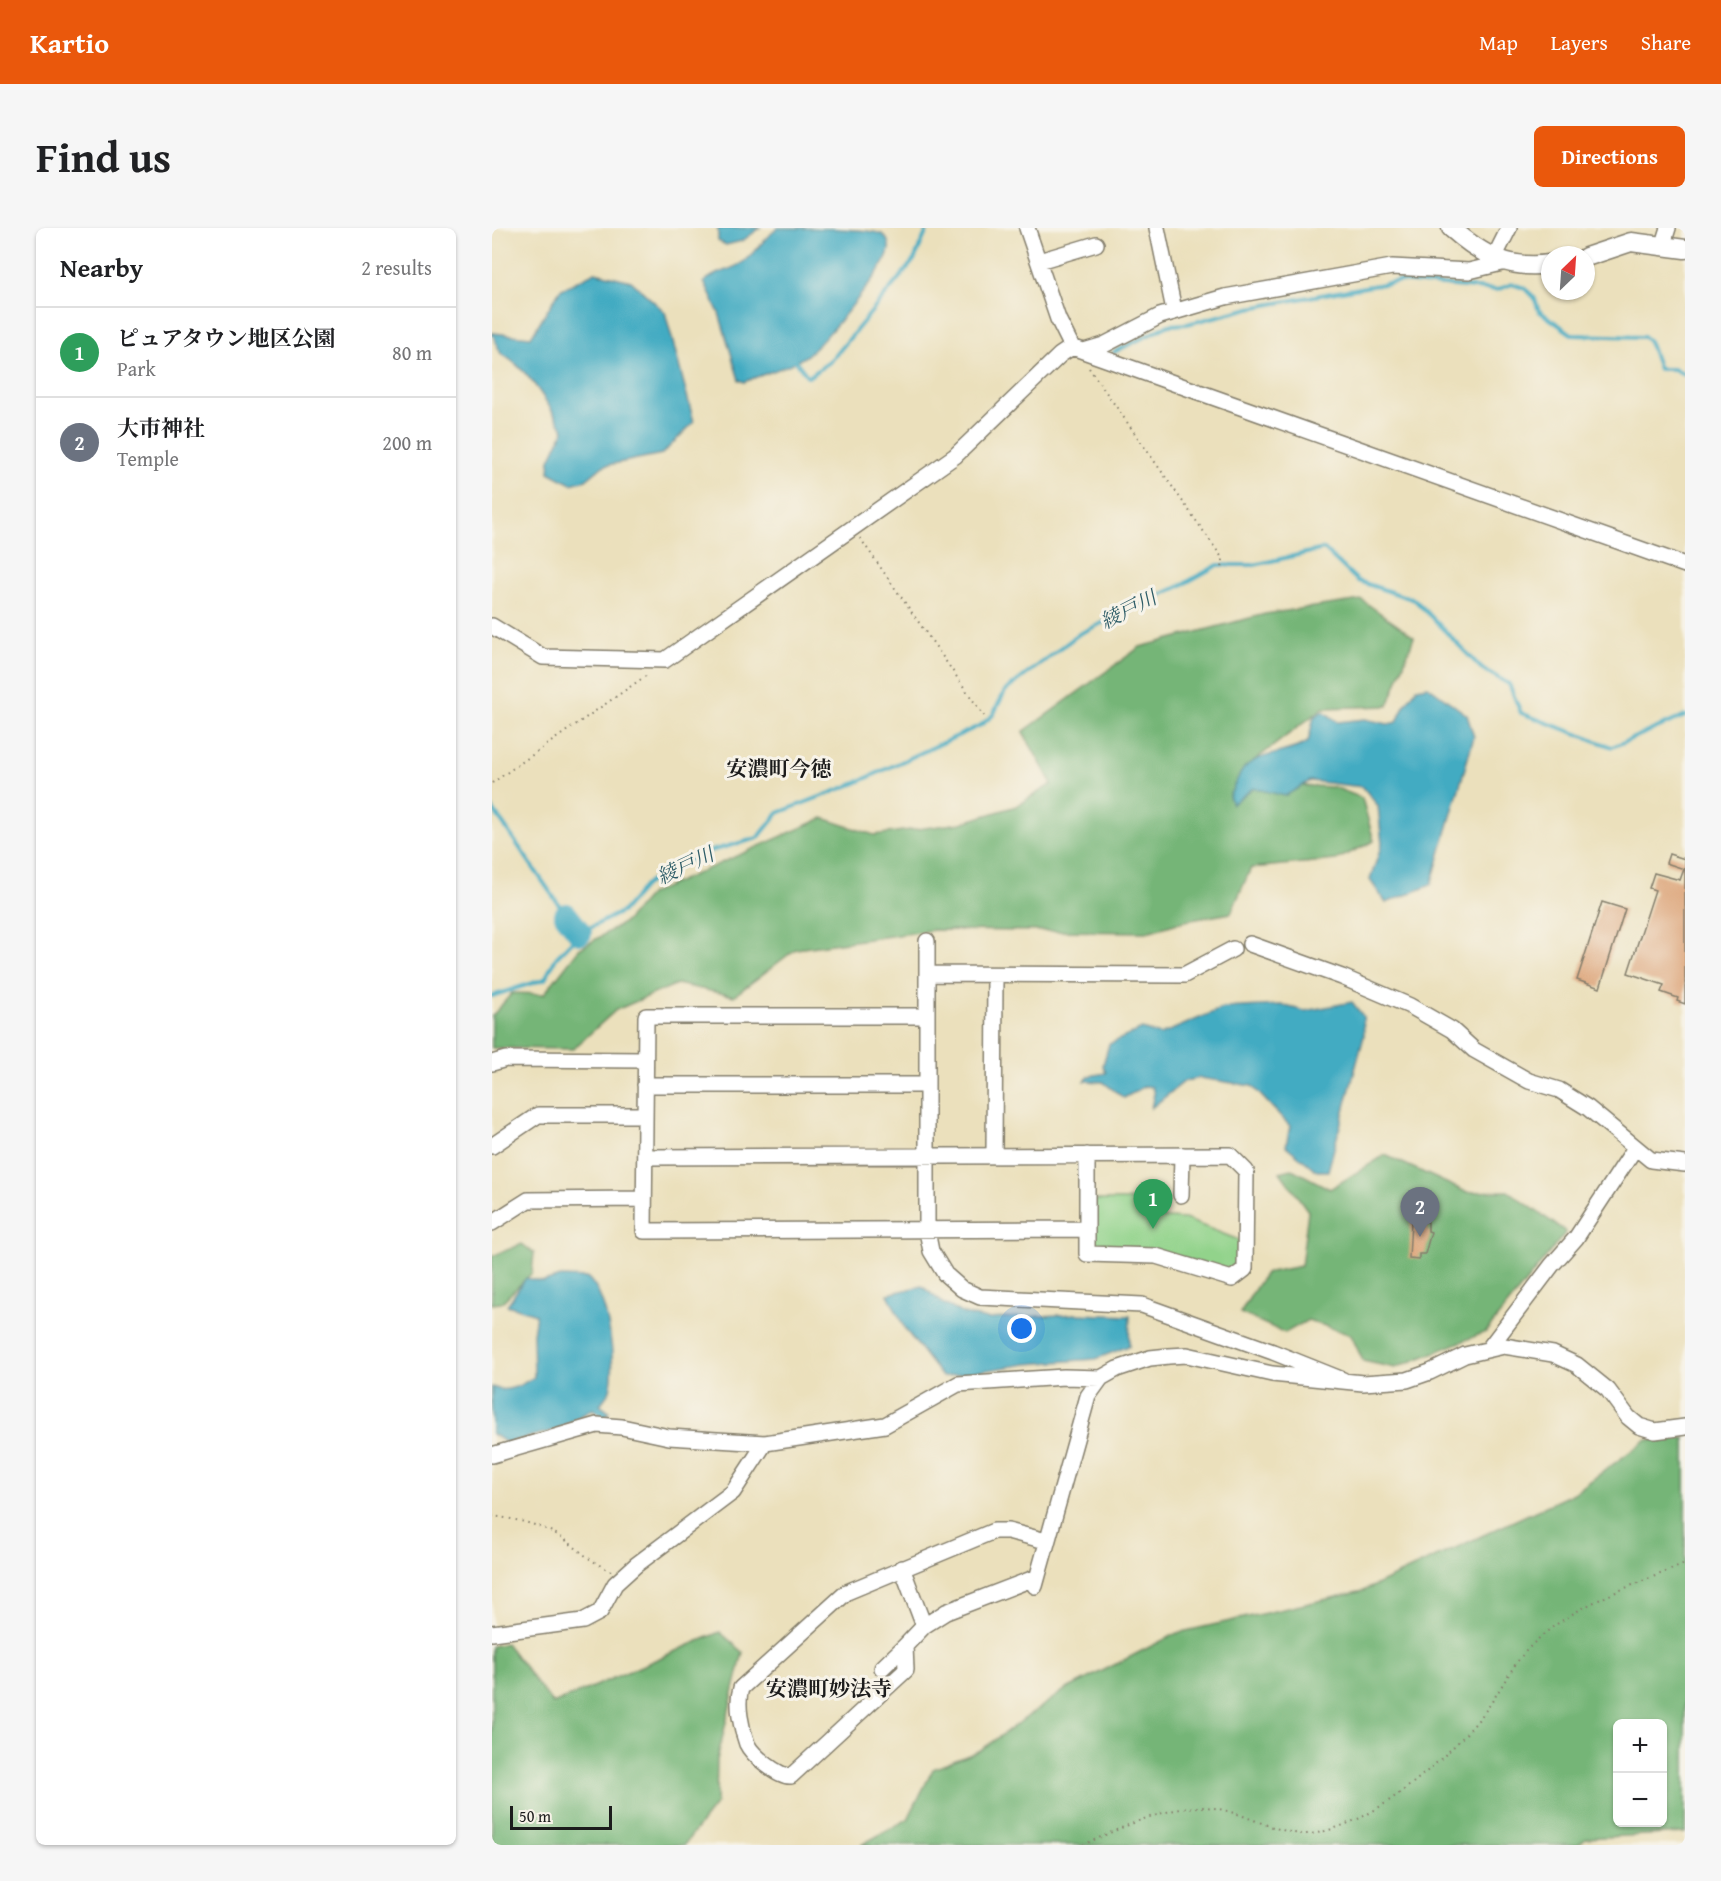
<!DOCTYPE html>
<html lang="en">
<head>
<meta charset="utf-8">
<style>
	:root { --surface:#fff; --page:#f6f6f6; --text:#202124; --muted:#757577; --line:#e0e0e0; --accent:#ea580c }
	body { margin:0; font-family:"Gentium Book Plus","Noto Serif JP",serif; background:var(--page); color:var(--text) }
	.controls { position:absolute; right:18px; bottom:18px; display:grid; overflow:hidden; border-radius:9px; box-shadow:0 2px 4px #0004 }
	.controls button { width:54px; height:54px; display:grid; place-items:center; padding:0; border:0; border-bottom:2px solid var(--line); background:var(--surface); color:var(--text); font:30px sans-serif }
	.compass { position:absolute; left:1049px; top:18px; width:54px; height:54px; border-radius:50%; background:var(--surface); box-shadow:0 2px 4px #0004; rotate:25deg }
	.scale { position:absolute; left:18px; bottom:15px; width:102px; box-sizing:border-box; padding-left:6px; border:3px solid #1c1c1c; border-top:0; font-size:16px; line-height:21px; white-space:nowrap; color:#1c1c1c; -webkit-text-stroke:4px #f7f3e8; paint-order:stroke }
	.you { position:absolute; left:530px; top:1101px; width:21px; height:21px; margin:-15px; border:4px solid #fff; border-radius:50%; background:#1a73e8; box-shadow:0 0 0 9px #1a73e833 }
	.badge { display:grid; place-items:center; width:39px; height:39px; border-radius:50%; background:var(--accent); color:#fff; font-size:20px; font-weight:700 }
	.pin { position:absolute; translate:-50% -50px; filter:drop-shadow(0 2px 3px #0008) }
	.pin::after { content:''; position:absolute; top:32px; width:21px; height:18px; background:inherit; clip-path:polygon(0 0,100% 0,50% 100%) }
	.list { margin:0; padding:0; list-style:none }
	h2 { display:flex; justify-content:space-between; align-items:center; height:78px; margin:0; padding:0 24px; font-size:26px }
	h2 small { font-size:20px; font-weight:400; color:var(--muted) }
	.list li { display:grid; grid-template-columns:39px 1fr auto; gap:18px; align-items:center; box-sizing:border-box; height:90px; padding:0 24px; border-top:2px solid var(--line) }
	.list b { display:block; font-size:22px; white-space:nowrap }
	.list p { margin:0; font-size:20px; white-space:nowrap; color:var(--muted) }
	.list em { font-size:20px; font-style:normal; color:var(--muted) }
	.map { position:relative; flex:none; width:1193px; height:1617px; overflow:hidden; border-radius:9px }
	header { display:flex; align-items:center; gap:36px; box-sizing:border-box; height:84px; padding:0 30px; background:var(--accent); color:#fff }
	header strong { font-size:28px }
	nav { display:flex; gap:33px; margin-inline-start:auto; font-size:21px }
	.intro { display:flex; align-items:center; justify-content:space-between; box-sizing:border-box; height:144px; padding:0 36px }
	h1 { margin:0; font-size:42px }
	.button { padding:15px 27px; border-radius:9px; background:var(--accent); color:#fff; font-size:21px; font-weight:700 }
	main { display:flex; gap:36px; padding:0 36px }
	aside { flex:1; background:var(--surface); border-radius:9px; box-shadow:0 2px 4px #0004 }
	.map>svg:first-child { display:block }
	.green { fill:#92d38b; stroke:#577854; stroke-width:1.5 }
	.forest { fill:#75b577; stroke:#48684a; stroke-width:1.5; fill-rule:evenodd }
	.water { fill:#42abc2; stroke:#2f646f; stroke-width:1.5 }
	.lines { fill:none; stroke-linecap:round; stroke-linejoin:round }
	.stream { stroke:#42abc2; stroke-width:4 }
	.river { stroke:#42abc2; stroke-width:24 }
	.building { fill:#dda67c }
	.minor-casing { stroke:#847e6c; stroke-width:18 }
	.major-casing { stroke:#847e6c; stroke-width:21 }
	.path { stroke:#847e6c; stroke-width:2; stroke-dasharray:1.5 4.5; stroke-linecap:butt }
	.minor { stroke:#fff; stroke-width:15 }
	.major { stroke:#fff; stroke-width:18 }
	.labels { text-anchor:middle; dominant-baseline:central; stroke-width:6; stroke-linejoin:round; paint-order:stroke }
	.water-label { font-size:20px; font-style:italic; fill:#2d5c67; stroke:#f7f3e8 }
	.quarter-label { font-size:21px; font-weight:bold; fill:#1c1c1c; stroke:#f7f3e8 }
</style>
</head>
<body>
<header>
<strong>Kartio</strong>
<nav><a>Map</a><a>Layers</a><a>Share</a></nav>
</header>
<div class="intro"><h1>Find us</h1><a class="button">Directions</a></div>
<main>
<aside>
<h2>Nearby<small>2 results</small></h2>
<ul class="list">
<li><span class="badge" style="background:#2e9e5b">1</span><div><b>ピュアタウン地区公園</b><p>Park</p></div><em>80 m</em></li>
<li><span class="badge" style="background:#6b7280">2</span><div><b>大市神社</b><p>Temple</p></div><em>200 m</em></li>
</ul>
</aside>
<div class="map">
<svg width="1193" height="1617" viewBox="0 0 1193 1617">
	<rect width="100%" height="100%" fill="#f7f3e8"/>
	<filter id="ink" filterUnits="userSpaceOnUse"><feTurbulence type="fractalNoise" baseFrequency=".0167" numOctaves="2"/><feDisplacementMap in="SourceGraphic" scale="12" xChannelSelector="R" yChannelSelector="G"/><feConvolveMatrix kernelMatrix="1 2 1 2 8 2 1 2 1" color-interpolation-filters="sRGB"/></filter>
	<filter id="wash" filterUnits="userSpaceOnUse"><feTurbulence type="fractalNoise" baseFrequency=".008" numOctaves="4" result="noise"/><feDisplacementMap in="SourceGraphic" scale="24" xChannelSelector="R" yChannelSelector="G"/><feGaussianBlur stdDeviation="1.35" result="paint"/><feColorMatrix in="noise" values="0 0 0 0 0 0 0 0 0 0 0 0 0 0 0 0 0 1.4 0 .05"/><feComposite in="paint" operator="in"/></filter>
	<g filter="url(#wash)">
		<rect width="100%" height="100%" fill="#ebe0bc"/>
		<path class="green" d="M603,972H657L658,989L693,991L747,1012V1038L739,1044L662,1023L605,1019L601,1015Z"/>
		<path class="forest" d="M870,372L922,409L896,478L831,480L759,535L768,556L842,559L870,570L882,613L844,632L759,640L739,685L693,693L655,704L442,702L304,721L242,768L185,756L124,782L81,821L0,820V788L20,765L52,766L87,721L133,694L158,666L331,590L382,607L469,595L524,578L560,556L531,504L648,419L773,386Z
			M893,927L974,964L1016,963L1074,1004L994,1104L903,1140L871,1133L859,1107L816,1092L793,1105L748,1085L773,1045L809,1038L816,983L788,944L800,941L838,961Z
			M30,1016L42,1025L40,1045L9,1075L0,1076V1028Z
			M1193,1210V1605L1094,1610L1085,1617H369L416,1591L441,1541L487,1523L573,1462L685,1405L871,1363L1082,1265L1154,1212ZM1126,1496H1170V1594H1126Z
			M228,1404L251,1424L225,1532L224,1576L192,1617H0V1418L14,1415L61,1476Z"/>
		<path class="water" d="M226,0H268L250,13L234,17L226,13Z
			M286,0C307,0 375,0 390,6C395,10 398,16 397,22C395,39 331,115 315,127C301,138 270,146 252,154L247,152L227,85L212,54C223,43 239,43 251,34C263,25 271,11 286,0Z
			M103,44L139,53L173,84L202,194L170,226L111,238L94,252L79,256L57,244L58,232L72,202C57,178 35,138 9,126L0,105L39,109L68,62Z
			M936,458L975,487L982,509L939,657L894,675L878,652L890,616L886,578L871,559L818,553L793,568L761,560L740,576L737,568C742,560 747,544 754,538C771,524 797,526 816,514L822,489L831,483L846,494L873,491L896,496L905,494L912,478L925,460Z
			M860,774L871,788L872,808L836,943H825L794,918L798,898L760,858L708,850L693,853L659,880L662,866L660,859L653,858L632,870L611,854L593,853L597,848L614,845L611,837L617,816L650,801L668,807L731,780L789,777L813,783Z
			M69,1049L96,1050C117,1070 125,1135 118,1162C116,1167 111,1172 108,1177L117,1184L112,1190L101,1181L64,1202L15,1215L0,1206V1159C15,1166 29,1157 42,1149L41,1106L44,1086L15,1077L34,1050L51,1054Z
			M430,1058L452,1076L472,1086L495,1091L585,1086L638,1088L637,1118L604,1131L535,1136L450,1149L413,1101L396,1066Z"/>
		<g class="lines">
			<path class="stream" d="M622,124L677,97L695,96L758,80L839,65L908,53L1005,62L1020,56L1032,60L1042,69L1047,83L1081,107L1152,109L1157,113L1167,141H1182L1193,147
				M303,132L316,149L339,133L422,32L436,0
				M0,580L74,687
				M0,768L53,751L64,730L88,705L131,683L154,656L211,625L266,610L286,585L364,555L489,497L501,487L513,463L587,406L686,359L726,337H762L832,321L866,353L923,372L989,440L1017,456L1029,485L1120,519L1193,488"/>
			<path class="river" d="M74,687L88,705"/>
		</g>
		<g id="blocks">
			<path class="building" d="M1177,626L1193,631V776L1185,773L1186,770L1169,764L1172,757L1136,745L1163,662L1157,660L1162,645L1188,652L1192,641L1174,635Z
				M1110,674L1133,681L1108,760L1085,752Z
				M919,993L936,994V1003L939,1004L933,1026H927V1031L917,1030Z"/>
		</g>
	</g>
	<g filter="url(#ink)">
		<use href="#blocks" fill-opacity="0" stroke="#847e6c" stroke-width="1.5"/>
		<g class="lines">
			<g class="minor-casing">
				<path id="minor" d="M535,0L566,91L580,119L1193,337
					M665,0L682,82
					M1171,16L1176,0
					M1002,30L1017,0
					M547,33L604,16
					M592,123L612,117L668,88L733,69L900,39L977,43L1010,35
					M0,398L51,429L173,432L463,228L568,127L580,119
					M435,713V746
					M758,716L850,749L918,778L960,802L982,822L1037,853L1067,862L1096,880L1159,932L1193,936
					M741,721L692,747L435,746V1003L439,1023L453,1046L470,1061L488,1069L650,1077L781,1124L851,1152
					M0,835L14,831L153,832
					M153,857H435
					M0,918L46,887H152
					M502,927L503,747
					M595,927V1001
					M153,929L738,927L754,943L753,1041L740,1051L664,1028L595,1026V1001L152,1003L154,788H435
					M689,967L690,927
					M0,995L36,972L152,971
					M998,1119L1060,1037L1084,1010L1143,920
					M0,1227L105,1197L130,1199L177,1209L273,1215L393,1197L466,1156L572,1149L609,1150
					M410,1340L432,1398
					M545,1349L454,1384L432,1398L413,1418L414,1442L299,1548C288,1550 260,1527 255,1516C249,1500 244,1476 249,1460L355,1364L502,1303H516L554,1313
					M543,1358L596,1168L609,1150L625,1141L658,1130L677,1128L695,1127L780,1146L871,1155L915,1152L938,1144L973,1127L1012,1118L1061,1126L1085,1137L1116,1162L1136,1189L1147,1198L1163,1203L1193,1199
					M0,1405L91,1393L108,1384L123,1356L144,1337L241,1264L273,1215
					M390,1440L413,1418"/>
			</g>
			<g class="major-casing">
				<path id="major" d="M959,0C990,27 1016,42 1058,36
					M1094,29L1139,14L1193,21"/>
			</g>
			<path class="path" d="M597,140L731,331L730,342
				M368,310L492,488
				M0,555L155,447
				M0,1288C24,1291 52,1297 72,1311C90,1324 96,1332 119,1343
				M591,1617C627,1601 670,1579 711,1579C745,1580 780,1604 811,1606C828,1607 853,1597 868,1590C909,1570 970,1516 997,1478C1010,1459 1020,1438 1035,1422C1077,1377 1138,1359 1193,1336"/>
			<use href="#minor" class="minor"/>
			<use href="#major" class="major"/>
		</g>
	</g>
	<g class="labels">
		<g class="water-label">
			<text transform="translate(636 381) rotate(-27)">綾戸川</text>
			<text transform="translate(193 637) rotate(-25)">綾戸川</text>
		</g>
		<g class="quarter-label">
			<text x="287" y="540">安濃町今徳</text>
			<text x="337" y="1460">安濃町妙法寺</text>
		</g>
	</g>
</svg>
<div class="controls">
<button>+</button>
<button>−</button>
</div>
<svg class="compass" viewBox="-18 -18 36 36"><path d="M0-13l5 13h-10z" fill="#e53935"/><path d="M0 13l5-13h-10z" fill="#757577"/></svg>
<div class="scale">50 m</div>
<div class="you"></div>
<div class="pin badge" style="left:661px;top:1001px;background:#2e9e5b">1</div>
<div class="pin badge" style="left:928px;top:1009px;background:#6b7280">2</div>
</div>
</main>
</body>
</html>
